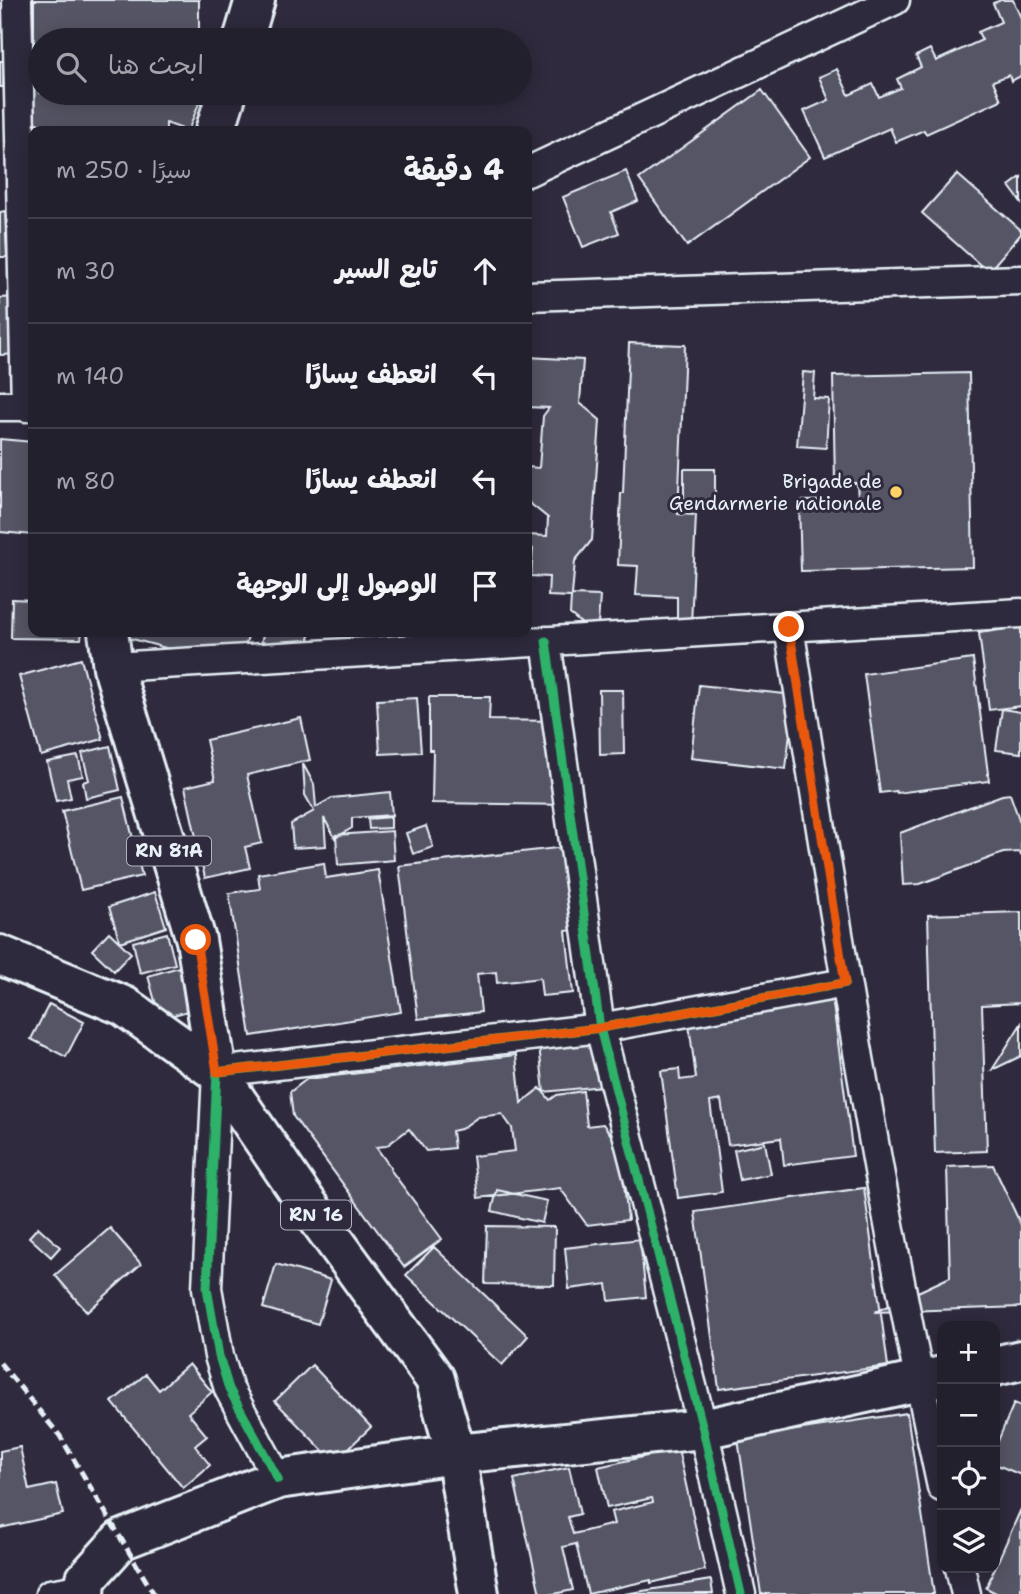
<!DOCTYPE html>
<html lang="ar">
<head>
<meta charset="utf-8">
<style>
	:root { --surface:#23202e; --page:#2b2836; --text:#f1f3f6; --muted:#a3a3aa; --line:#403e4a }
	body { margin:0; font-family:"Shantell Sans","Playpen Sans Arabic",sans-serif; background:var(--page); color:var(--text); direction:rtl }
	.controls { position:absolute; right:21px; bottom:21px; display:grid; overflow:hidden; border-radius:14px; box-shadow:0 4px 18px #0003 }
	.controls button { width:63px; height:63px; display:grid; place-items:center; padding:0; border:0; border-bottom:2px solid var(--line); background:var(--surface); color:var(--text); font:35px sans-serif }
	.stop { position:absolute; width:21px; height:21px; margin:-16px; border:5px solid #ea580c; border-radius:50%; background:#fff }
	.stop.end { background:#ea580c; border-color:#fff; box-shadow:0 2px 7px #0008 }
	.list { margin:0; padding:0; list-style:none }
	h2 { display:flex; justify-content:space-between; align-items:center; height:91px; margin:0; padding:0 28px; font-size:30px }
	h2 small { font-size:23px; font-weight:400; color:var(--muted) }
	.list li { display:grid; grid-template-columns:46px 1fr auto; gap:21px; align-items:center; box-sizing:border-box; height:105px; padding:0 28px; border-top:2px solid var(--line) }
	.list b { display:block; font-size:26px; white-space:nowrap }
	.list em { font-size:23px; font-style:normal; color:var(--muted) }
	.icon { flex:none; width:38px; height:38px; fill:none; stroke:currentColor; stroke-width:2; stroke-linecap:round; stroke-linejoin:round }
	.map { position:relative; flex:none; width:1021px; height:1594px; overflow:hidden; direction:ltr }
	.search { position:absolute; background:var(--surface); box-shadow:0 4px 18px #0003; left:28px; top:28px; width:504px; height:77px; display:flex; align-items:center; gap:18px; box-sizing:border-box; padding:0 24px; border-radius:38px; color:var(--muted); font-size:26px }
	.panel { position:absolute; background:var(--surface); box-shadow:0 4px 18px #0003; left:28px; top:126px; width:504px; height:511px; border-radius:14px; direction:rtl }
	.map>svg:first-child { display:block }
	.building { fill:#575565; stroke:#e8f1f8; stroke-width:2 }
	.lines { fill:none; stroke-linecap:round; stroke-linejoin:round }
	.street-casing { stroke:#e8f1f8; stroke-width:33 }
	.secondary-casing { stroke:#e8f1f8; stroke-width:44 }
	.primary-casing { stroke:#e8f1f8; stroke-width:44 }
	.street { stroke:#2f2a3d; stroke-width:28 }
	.secondary { stroke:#2f2a3d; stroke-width:38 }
	.primary { stroke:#2f2a3d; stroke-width:38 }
	.rail { stroke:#e8f1f8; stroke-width:5; stroke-dasharray:10 5; stroke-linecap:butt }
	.cycleway-casing { stroke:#2f2a3d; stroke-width:13 }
	.cycleway { stroke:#2db169; stroke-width:9 }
	.route { stroke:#ea580c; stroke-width:9 }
	.poi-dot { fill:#ffd166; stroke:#2f2a3d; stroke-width:2.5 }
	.labels { text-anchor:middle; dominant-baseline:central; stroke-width:6; stroke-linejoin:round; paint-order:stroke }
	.shield { fill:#2f2a3d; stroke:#b0b5c0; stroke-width:2 }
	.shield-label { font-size:18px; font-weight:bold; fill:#e8f1f8 }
	.poi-label { font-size:19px; fill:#e8f1f8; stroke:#2f2a3d; text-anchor:end }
</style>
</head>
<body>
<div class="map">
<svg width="1021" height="1594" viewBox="0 0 1021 1594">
	<rect width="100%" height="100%" fill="#2f2a3d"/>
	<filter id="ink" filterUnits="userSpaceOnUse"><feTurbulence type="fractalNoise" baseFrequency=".0143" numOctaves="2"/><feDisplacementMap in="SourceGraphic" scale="14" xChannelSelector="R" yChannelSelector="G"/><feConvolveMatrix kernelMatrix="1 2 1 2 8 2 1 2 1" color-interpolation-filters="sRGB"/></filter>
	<g filter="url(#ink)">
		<path class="building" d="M34,0H199V36L197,40H40V93H203L188,131L166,123V131H56L34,122Z
			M1001,0H1013L1021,18V76L1011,81L1009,75L993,81L1001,100L926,134L924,130L896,142L890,128L825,157L804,111L829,100L819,77L837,69L849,95L873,84L879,97L901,88L897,79L921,67L916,56L930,49L936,61L982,40L978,32L1001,22L993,3Z
			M0,61H4L3,87H0Z
			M762,90L810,157L687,246L639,179Z
			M626,171L638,201L611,212L619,233L583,247L563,197Z
			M957,174L1021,230V234L988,272L922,213Z
			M1021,177V202L1009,186Z
			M5,211L7,257H0V212Z
			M15,297L18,354L0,355V298Z
			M629,343L685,345L678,514L696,515L691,625L677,624V597L636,595L638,566L618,565L621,493H623Z
			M527,357L583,360L580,403L600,420L592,540L575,561L572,595L600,596L598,625L582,624L570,614L571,597L548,596L549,577L531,576L533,549L527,543V535L547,536L548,518L527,501V467L539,468L543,416L549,408L527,407Z
			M803,372L815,373L813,398L829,399L826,448L797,446Z
			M969,373L973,567L801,571L799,501L858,500L857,483H835L833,376Z
			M0,439L33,442V535L0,532Z
			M684,469H715V503H684Z
			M12,599L33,600V632H82L81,639L11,638Z
			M1021,627V706L989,710L979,633Z
			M127,632H249L240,668L125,637Z
			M264,632H311L305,653L261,642Z
			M339,632H414V637L339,634Z
			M81,659L103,739L41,756L19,676Z
			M973,659L989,781L897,793L896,791L880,793L864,674Z
			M699,685L794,695L786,769L691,758Z
			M599,690H623L624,754L600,755Z
			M429,697H490L489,720L563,721L573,805L432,803L433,750H429Z
			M417,698L421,752L380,754L377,700Z
			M1002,709L1021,712V753L996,750Z
			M301,718L310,760L247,775L262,843L245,847L250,868L205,878L185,787L215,780L206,740Z
			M110,746L120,790L86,798L83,782L89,780L82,753Z
			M78,756L83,776L67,779L71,798L56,801L47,762Z
			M303,764L314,784L316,807L332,798L390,792L392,815L352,818V828L335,838L324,818L326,846L293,848L291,824L314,811L305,795Z
			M1010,794L1021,825V856L1020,852L1003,853L920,884L903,885L900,833L1002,795Z
			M123,797L142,876L81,890L62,811Z
			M391,817V828L369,829L368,819Z
			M426,826L433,847L413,854L406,833Z
			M392,831L394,860L338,865L336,835Z
			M565,847L574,930L566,931L573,993L542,996L540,978L497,983L496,972L477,974L481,1012L418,1019L399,866Z
			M324,863L326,878L378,870L401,1012L251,1036L229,893L260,889L258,874Z
			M155,892L166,927L120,942L109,907Z
			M1021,912V1003L982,1005L987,1151L935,1153L928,915Z
			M109,932L131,953L114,971L92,950Z
			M167,933L175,964L140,973L133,942Z
			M179,967L191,1010L160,1019L148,976Z
			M831,989L853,1156L784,1165L781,1138L728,1145L721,1100L710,1102L722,1192L678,1198L661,1071L679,1069L680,1080L696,1078L687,1009Z
			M49,1004L84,1022L66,1057L31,1039Z
			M1021,1024V1056L992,1070Z
			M606,1029L612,1085L544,1092L538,1036Z
			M516,1055L521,1103L540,1088L550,1100L557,1095L583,1091L587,1126L603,1124L620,1148L628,1220L587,1225L560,1188L478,1198L473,1156L515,1151L512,1128L502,1114L478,1117L461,1129L452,1131L454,1148L426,1151L409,1129L386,1146L376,1147L391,1168L390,1169L442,1239L404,1267L293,1116L290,1092L307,1079Z
			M765,1143L771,1174L740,1180L734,1150Z
			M993,1165L1021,1225V1307L875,1312L950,1277L947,1167Z
			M864,1188L888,1366L719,1389L695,1212Z
			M497,1190L547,1201L542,1223L492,1211Z
			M487,1226L555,1227L554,1285L485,1284Z
			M38,1227L60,1247L51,1257L29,1237Z
			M110,1228L141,1264L87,1312L55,1275Z
			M640,1239L646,1297L609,1301L607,1284L569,1289L565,1248Z
			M434,1247L528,1336L502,1365L406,1275Z
			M276,1264L331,1280L318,1324L263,1308Z
			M189,1364L212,1392L188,1413L207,1436L195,1446L210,1465L183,1488L112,1402L146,1374L159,1390Z
			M312,1365L371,1427L334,1462L275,1401Z
			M1014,1403L1021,1406V1475L995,1464V1448Z
			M907,1413L934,1594H761L738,1439Z
			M20,1447L29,1490L56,1484L63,1514L0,1528V1451Z
			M678,1449L705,1570L651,1583V1580L588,1594L576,1544L563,1547L573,1590L554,1594H540L514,1479L569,1467L580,1514L568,1517L573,1534L614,1524L611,1512L653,1502L652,1498L607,1508L598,1467Z
			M1021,1509V1594H998L986,1588Z
			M711,1580L713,1594H624Z"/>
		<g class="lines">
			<g class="street-casing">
				<path id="street" d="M17,0L26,407
					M527,172L895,0
					M527,296L1021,280
					M0,406H33
					M789,627C834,915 880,1203 942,1487
					M546,641L600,1028L703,1429L741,1594
					M113,667L1021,613
					M278,1479L229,1389L219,1356L207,1288L217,1072L600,1028L845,983
					M960,1568L966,1594
					M50,1594L85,1588"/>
			</g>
			<g class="secondary-casing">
				<path id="secondary" d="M995,1366L1021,1360
					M85,1594L86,1579L121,1540L278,1479L456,1454L703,1429L942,1376"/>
			</g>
			<g class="primary-casing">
				<path id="primary" d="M243,40L255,0
					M215,131L227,93
					M108,632L113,667L196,940L217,1072
					M0,955L124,1006L217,1072L301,1195L435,1379L456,1454L479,1594"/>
			</g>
			<use href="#street" class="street"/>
			<use href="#secondary" class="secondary"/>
			<use href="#primary" class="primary"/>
			<path class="rail" d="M0,1363L60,1436L154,1594"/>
			<g class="cycleway-casing">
				<path id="cycleway" d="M546,641L600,1028L703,1429L741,1594
					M278,1479L229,1389L219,1356L207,1288L217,1072L600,1028L845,983"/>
			</g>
			<use href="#cycleway" class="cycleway"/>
		</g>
	</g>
	<g class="lines" filter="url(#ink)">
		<path class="route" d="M196,940L217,1072L600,1028L845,983L789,627"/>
	</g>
	<circle class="poi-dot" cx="896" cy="492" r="7"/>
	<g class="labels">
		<g class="shield">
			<rect x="127" y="836.5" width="84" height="29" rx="5"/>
			<rect x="281" y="1200.5" width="70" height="29" rx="5"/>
		</g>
		<g class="shield-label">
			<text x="169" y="851">RN 81A</text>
			<text x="316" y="1215">RN 16</text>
		</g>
		<g class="poi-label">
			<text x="882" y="481">Brigade de<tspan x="882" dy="22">Gendarmerie nationale</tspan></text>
		</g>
	</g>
</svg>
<div class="controls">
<button>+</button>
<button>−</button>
<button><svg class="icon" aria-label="locate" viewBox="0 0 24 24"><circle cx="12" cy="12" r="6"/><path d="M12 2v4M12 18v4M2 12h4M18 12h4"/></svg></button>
<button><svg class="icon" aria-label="layers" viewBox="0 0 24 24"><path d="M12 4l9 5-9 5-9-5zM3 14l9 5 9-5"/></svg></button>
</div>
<div class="stop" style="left:196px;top:940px"></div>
<div class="stop end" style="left:789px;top:627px"></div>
<div class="search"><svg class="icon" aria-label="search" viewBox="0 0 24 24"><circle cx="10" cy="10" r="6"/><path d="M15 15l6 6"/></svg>ابحث هنا</div>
<section class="panel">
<h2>4 دقيقة<small>سيرًا · 250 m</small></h2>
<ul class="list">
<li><svg class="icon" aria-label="ahead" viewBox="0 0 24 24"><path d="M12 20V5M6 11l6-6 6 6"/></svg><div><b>تابع السير</b></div><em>30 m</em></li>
<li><svg class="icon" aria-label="left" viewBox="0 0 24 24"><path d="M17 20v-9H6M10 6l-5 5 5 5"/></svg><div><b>انعطف يسارًا</b></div><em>140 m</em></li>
<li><svg class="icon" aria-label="left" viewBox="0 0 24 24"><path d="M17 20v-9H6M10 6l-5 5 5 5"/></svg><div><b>انعطف يسارًا</b></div><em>80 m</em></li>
<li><svg class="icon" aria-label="arrive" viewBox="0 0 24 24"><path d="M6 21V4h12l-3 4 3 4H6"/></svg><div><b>الوصول إلى الوجهة</b></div></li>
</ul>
</section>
</div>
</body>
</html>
